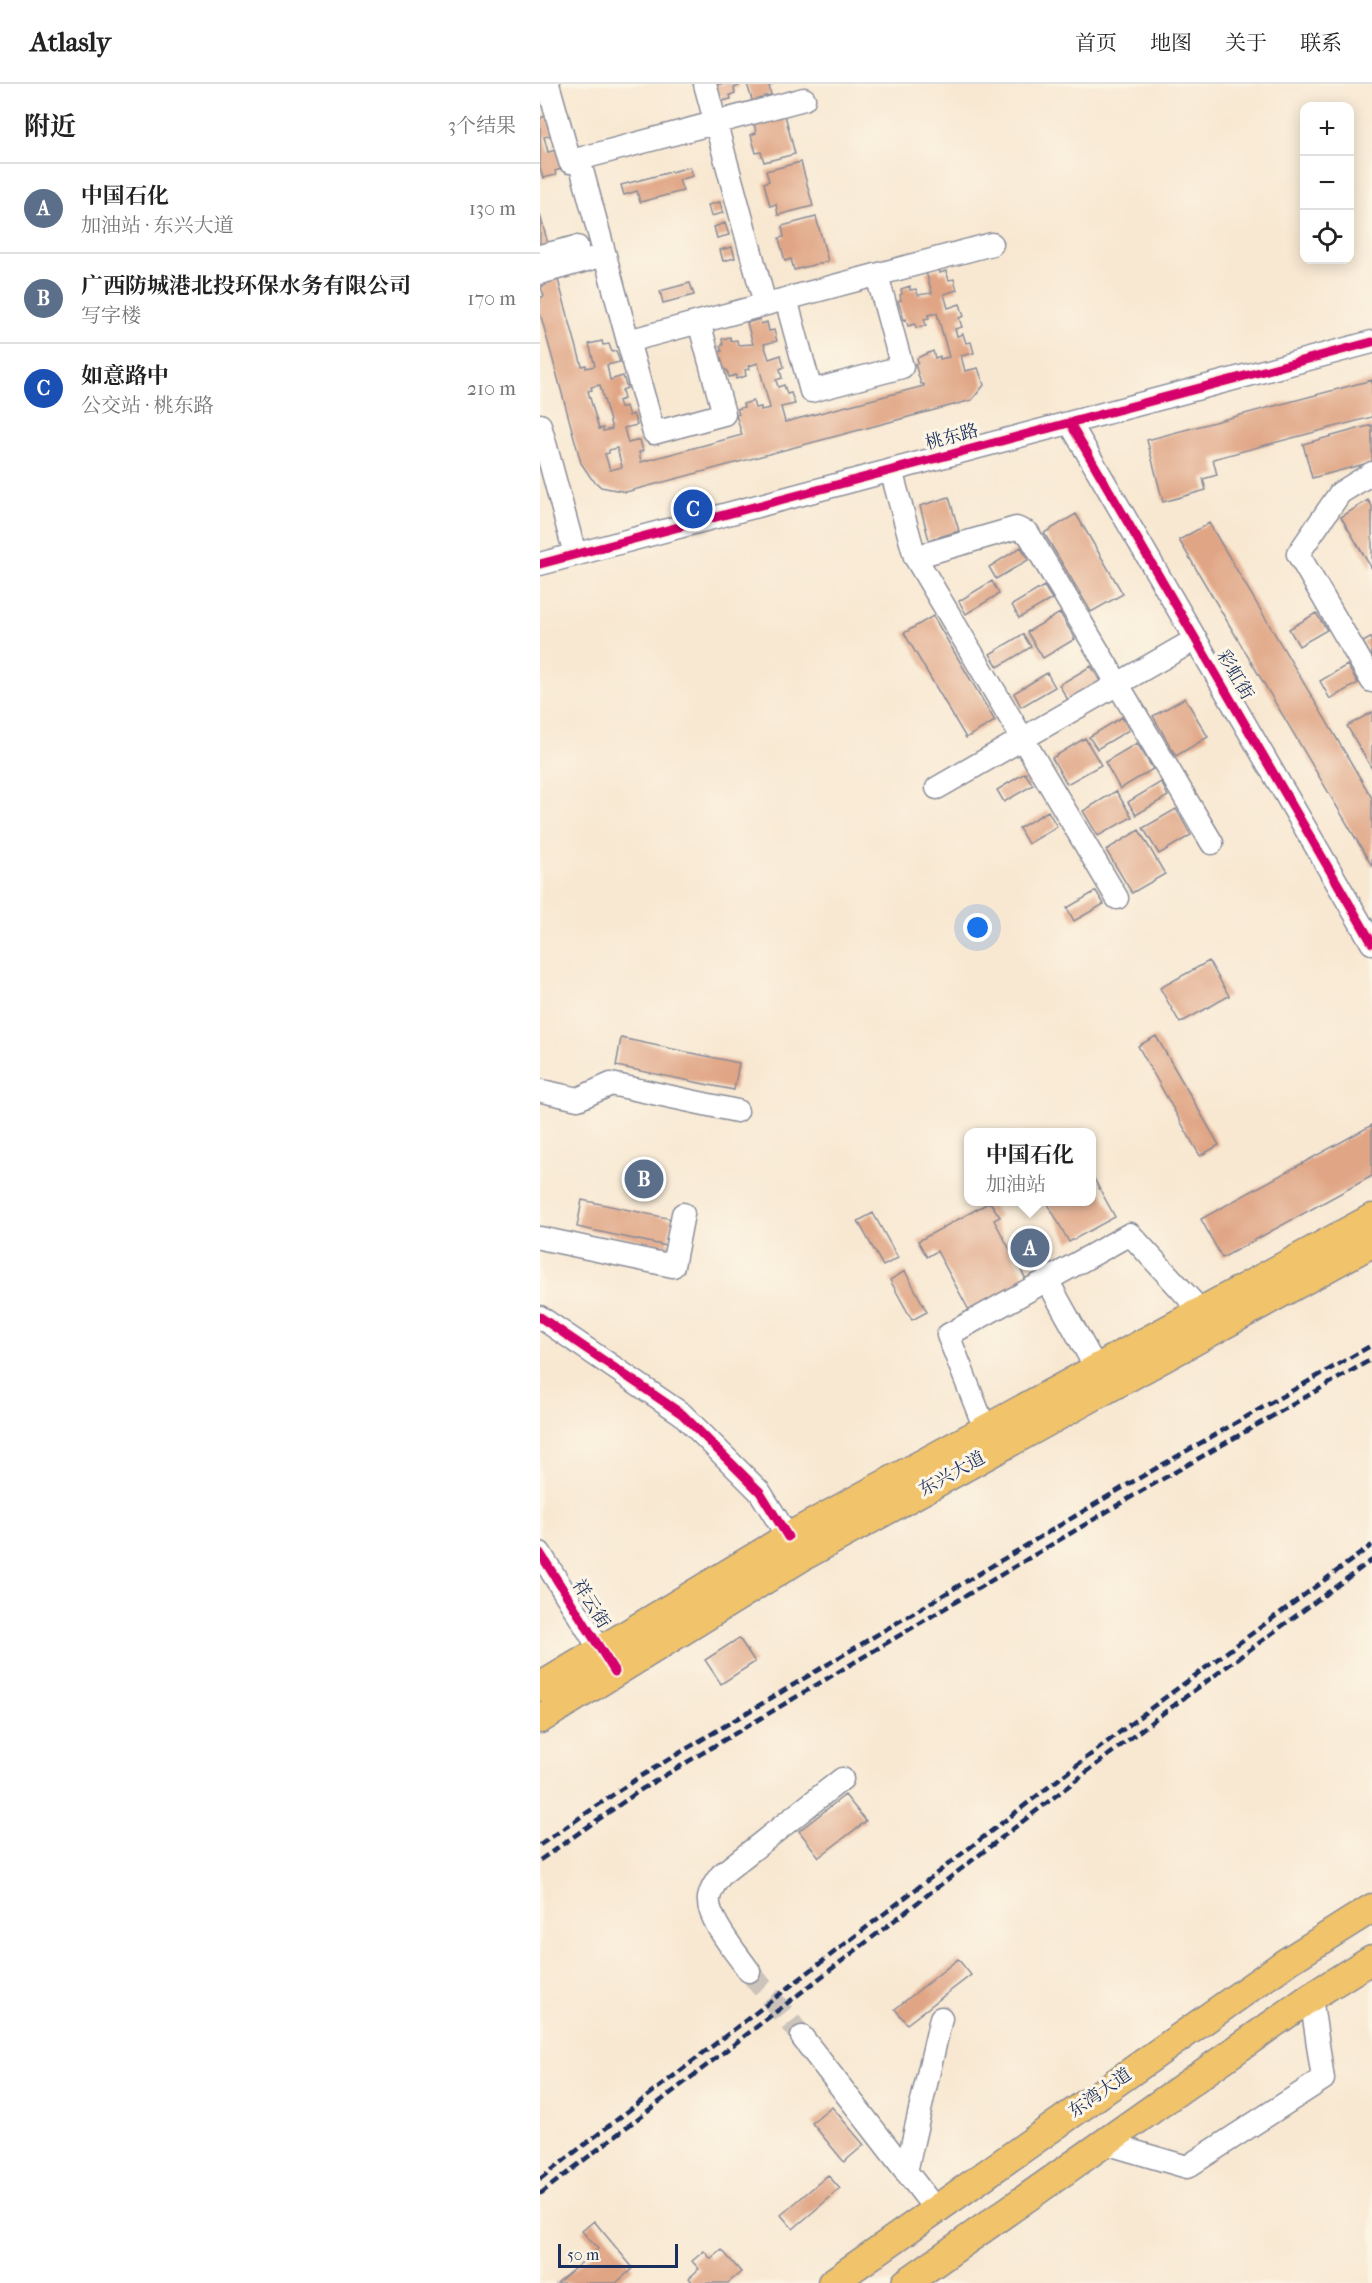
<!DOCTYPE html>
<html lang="zh">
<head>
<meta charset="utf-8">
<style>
	:root { --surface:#fff; --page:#f2f2f2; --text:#222; --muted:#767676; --line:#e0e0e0; --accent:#2563eb }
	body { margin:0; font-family:"IM FELL French Canon","Noto Serif SC",serif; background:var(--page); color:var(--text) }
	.controls { position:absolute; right:18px; top:18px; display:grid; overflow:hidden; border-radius:12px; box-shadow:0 3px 15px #0003 }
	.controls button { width:54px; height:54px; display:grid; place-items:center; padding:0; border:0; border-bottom:2px solid var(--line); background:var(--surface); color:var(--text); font:30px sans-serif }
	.scale { position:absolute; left:18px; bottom:15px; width:120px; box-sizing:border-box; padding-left:6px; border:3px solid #1b2f5e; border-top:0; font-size:16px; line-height:21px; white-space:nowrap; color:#1b2f5e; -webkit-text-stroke:4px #fcf5e5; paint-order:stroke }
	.you { position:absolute; left:438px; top:844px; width:21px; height:21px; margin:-15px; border:4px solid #fff; border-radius:50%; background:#1a73e8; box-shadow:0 0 0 9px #1a73e833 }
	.badge { display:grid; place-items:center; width:39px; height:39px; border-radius:50%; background:var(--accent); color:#fff; font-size:20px; font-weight:700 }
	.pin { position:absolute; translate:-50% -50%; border:3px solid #fff; box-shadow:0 2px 6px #0006 }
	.popup { position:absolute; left:424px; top:1044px; width:132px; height:78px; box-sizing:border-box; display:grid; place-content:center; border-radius:12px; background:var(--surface); filter:drop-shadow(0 2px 4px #0005); font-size:20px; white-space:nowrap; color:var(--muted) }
	.popup b { font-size:22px; color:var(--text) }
	.popup::after { content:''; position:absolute; left:50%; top:100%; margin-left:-12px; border:12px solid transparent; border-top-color:var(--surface) }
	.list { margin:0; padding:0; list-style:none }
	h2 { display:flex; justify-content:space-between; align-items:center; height:78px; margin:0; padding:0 24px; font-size:26px }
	h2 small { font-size:20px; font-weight:400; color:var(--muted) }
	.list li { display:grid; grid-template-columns:39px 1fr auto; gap:18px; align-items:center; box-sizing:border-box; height:90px; padding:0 24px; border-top:2px solid var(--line) }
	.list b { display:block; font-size:22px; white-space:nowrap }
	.list p { margin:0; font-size:20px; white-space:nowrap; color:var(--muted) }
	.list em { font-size:20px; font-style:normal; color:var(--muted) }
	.icon { flex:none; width:33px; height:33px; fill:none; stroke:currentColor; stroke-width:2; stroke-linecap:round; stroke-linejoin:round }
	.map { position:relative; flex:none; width:832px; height:2199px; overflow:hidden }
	header { display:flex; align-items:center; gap:36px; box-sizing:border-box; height:84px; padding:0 30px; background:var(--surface); border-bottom:2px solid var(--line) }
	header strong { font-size:28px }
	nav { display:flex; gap:33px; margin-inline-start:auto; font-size:21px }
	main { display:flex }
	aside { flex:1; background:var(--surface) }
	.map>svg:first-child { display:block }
	.building { fill:#e0a585; fill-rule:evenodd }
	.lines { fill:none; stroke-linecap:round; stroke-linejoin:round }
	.minor-tunnel { stroke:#ccc3bb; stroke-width:22; stroke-dasharray:22 11; stroke-linecap:butt }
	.minor-casing { stroke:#8a8c98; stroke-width:25 }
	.major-casing { stroke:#8a8c98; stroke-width:31 }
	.minor { stroke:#fff; stroke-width:22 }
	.major { stroke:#f1c36a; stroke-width:28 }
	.rail { stroke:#1b2f5e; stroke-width:4.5; stroke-dasharray:9 4.5; stroke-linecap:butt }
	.cycleway-casing { stroke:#fcf5e5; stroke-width:13 }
	.cycleway { stroke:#d6006c; stroke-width:9 }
	.labels { text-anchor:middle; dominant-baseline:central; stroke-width:6; stroke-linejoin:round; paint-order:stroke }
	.street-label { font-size:18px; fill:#1b2f5e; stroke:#fcf5e5 }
</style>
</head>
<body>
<header>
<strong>Atlasly</strong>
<nav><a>首页</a><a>地图</a><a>关于</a><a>联系</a></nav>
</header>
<main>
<aside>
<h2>附近<small>3个结果</small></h2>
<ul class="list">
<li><span class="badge" style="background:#5c6f8a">A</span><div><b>中国石化</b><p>加油站 · 东兴大道</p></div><em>130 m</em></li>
<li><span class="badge" style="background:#5c6f8a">B</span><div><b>广西防城港北投环保水务有限公司</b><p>写字楼</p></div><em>170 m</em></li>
<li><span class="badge" style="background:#1a4fb4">C</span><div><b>如意路中</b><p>公交站 · 桃东路</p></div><em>210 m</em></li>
</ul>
</aside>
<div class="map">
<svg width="832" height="2199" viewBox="0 0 832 2199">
	<rect width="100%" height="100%" fill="#fcf5e5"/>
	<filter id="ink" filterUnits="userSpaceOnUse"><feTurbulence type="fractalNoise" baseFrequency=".0167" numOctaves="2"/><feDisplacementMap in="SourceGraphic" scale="12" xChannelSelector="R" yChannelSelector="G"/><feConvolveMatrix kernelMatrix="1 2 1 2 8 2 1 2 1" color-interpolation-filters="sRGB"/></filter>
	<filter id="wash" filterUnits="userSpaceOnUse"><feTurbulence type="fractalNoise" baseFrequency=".008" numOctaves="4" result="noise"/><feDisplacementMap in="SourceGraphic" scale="24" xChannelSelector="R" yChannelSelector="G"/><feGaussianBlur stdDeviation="1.35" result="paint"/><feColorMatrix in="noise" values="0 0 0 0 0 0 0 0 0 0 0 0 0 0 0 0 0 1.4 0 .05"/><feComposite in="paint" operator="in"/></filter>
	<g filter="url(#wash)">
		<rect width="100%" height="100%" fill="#f8e8d2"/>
		<g id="blocks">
			<path class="building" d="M172,0H199V2L194,4L195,9L190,11L191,15L182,17L181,11L178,12Z
				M207,0H233L229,2L231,11L224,12L225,16L213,19Z
				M245,31L255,70L224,78L221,68L216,69L211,51L216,49L214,39Z
				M6,32L16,50L4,53L8,68L21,65L19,78L21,85L15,87L16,91L3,94L0,84V34Z
				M261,78L273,122L238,131L236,120L230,122L224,99L229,97L226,87Z
				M150,83L153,92L139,96L143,107L100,118L97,107L84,111L81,101Z
				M180,118L183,129L171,132L168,121Z
				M0,131L42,282L46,281V284L55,282L49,260L62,257L63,261L69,260L72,268L76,267L80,278L67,281L70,296L83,292L87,304L82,306L84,315L78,317L80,324L86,322L89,332L93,330L97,341L84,344L88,359L100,356L103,367L99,368L101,378L202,351L196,331L199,330L197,325L204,323L203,320L213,317L215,324L221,323V326L230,324L218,279L209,282L210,285L205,286L206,292L196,295V291L189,293L187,286H184L179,268L182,267L180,262L183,261L182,255L190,253L191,257L197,256L198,261L213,260L207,239L220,235L221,240L227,238L229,247L234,246L237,257L224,260L229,275L241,271L244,283L240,285L242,294L236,296L238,303L244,301L247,310L251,309L255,320L241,323L245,338L384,302V300H381L375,280L378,279L377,274L393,267L395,274L400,272V275L409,273L397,229L388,231L389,234L384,235L386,241L376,244L375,240L368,242L366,235L364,236L358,217L361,216L360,211L362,210L361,205L370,202V206L376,205L378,211L392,209L386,188L399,185L400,189L406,187L409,196L414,195L417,206L404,210L408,224L420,220L424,232L419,234L422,243L415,245L417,252L423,250L426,259L431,258L434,269L421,272L425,287L438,284L444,301L432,316L86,408L61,403L51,394L41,379L0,229V214L4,212L1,203L6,201L0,179ZM60,301L72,345L63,347V344L59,345L48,307L52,306L51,303ZM77,364L82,383L70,386L65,370L69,369V366Z
				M276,133L288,177L254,186L251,175L245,177L239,154L244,153L242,142Z
				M185,139L189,151L177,154L174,143Z
				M192,163L195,174L183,177L180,166Z
				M150,199L154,211L123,219L120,207Z
				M832,296V333L673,375L677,391L663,395L666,406L623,418L607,356Z
				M832,341V378L772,394L763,360Z
				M409,413L419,447L389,456L380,422Z
				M828,416L832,422V485L801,433Z
				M536,430L583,510L551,528L504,449Z
				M669,439L832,714V782L639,456Z
				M481,463L488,476L456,495L449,483Z
				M452,497L459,510L426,530L419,517Z
				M504,502L512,515L479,534L472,521Z
				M520,529L535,555L503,574L487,548Z
				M776,529L787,546L759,562L749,545Z
				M393,532L455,637L426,654L364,549Z
				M483,550L491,563L458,583L450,570Z
				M832,553V574L823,558Z
				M807,581L818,599L790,615L780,597Z
				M551,582L560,597L528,616L519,601Z
				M507,589L515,603L481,623L474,609Z
				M645,614L668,653L636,672L613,632Z
				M832,628V685L807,642Z
				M582,633L589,646L557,665L549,653Z
				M545,654L561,681L527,700L512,674Z
				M597,659L613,685L580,705L565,678Z
				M485,689L493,701L464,718L457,706Z
				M621,698L628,712L596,731L588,718Z
				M576,707L592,733L558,752L543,727Z
				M636,725L651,751L619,770L603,744Z
				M508,727L517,743L488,760L479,744Z
				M599,746L625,790L592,809L566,766Z
				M556,807L564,820L534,837L527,824Z
				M669,877L689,912L640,939L620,904Z
				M616,952L679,1061L660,1072L598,962Z
				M81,954L199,979L194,1006L76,982Z
				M832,1041V1092L682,1174L661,1135Z
				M552,1091L575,1133L529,1158L507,1118H552Z
				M42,1116L132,1135L127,1162L37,1143Z
				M450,1118L460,1133L454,1136L495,1212L438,1243L397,1167L387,1173L378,1157Z
				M333,1129L358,1174L343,1182L318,1137Z
				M365,1187L387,1228L372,1236L350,1196Z
				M199,1554L215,1578L181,1600L165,1576Z
				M305,1711L326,1737L279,1773L259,1747Z
				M418,1875L431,1891L367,1940L355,1925Z
				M292,2023L324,2061L304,2078L272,2039Z
				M288,2091L300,2105L253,2145L241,2131Z
				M54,2137L93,2184L76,2199H17L58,2165L42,2147Z
				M182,2166L201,2188L188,2199H153L149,2194L159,2185L152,2177L164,2167L171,2175Z"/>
		</g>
	</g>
	<g filter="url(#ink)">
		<use href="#blocks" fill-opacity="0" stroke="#8a8c98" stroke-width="1.5"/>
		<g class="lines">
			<path class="minor-tunnel" d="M209,1887L262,1953"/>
			<g class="minor-casing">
				<path id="minor" d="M8,0L30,78L39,75
					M165,0L225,220
					M264,15L39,75L88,257L452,160
					M0,172L37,163
					M0,189L65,171
					M246,215L271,307L362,283L337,191
					M88,257L114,349L184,330L159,238
					M530,339L832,859
					M0,341L35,470
					M351,386L375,473L577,814
					M832,389L800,409L758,470L832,597
					M375,473L476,444L488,449L672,759
					M0,480L832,258
					M397,704L656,555
					M2,1007L38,1015L71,1000L197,1027
					M0,1154L133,1182L143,1130
					M507,1196L556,1284
					M0,1233L142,1330L220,1408L248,1453
					M445,1345L408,1251L590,1150L661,1227
					M0,1469L69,1580
					M209,1887C198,1871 166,1834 169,1814C171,1804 176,1797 182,1790L302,1695
					M262,1953L396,2126
					M565,2059L647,2083L783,1995L771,1913
					M366,2088L401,1934"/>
			</g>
			<g class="major-casing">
				<path id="major" d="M0,1603L248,1453L832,1134
					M0,1635L260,1474L832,1159
					M292,2199L748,1877L832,1824
					M366,2199L771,1913L832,1875"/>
			</g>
			<use href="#minor" class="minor"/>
			<use href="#major" class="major"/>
			<path class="rail" d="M0,1761L96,1695L587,1401L832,1261
				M0,1776L102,1705L593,1412L832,1275
				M0,2095L611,1624L832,1461
				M0,2110L618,1633L832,1476"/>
			<g class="cycleway-casing">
				<path id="cycleway" d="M530,339L832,859
					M0,480L832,258
					M0,1233L142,1330L220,1408L248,1453
					M0,1469L75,1588"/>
			</g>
			<use href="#cycleway" class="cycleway"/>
		</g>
	</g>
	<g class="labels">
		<g class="street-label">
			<text transform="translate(412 353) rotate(-15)">桃东路</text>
			<text transform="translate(695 591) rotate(60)">彩虹街</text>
			<text transform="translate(412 1390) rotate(-29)">东兴大道</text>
			<text transform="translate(51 1520) rotate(58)">祥云街</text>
			<text transform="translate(560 2009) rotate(-35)">东湾大道</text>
		</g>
	</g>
</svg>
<div class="controls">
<button>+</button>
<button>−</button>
<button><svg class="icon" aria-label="locate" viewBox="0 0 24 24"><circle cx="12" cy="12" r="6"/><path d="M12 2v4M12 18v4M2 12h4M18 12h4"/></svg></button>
</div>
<div class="scale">50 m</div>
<div class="you"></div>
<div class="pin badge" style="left:490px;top:1164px;background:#5c6f8a">A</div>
<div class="popup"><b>中国石化</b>加油站</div>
<div class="pin badge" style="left:104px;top:1095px;background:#5c6f8a">B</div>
<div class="pin badge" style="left:153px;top:425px;background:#1a4fb4">C</div>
</div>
</main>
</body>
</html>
